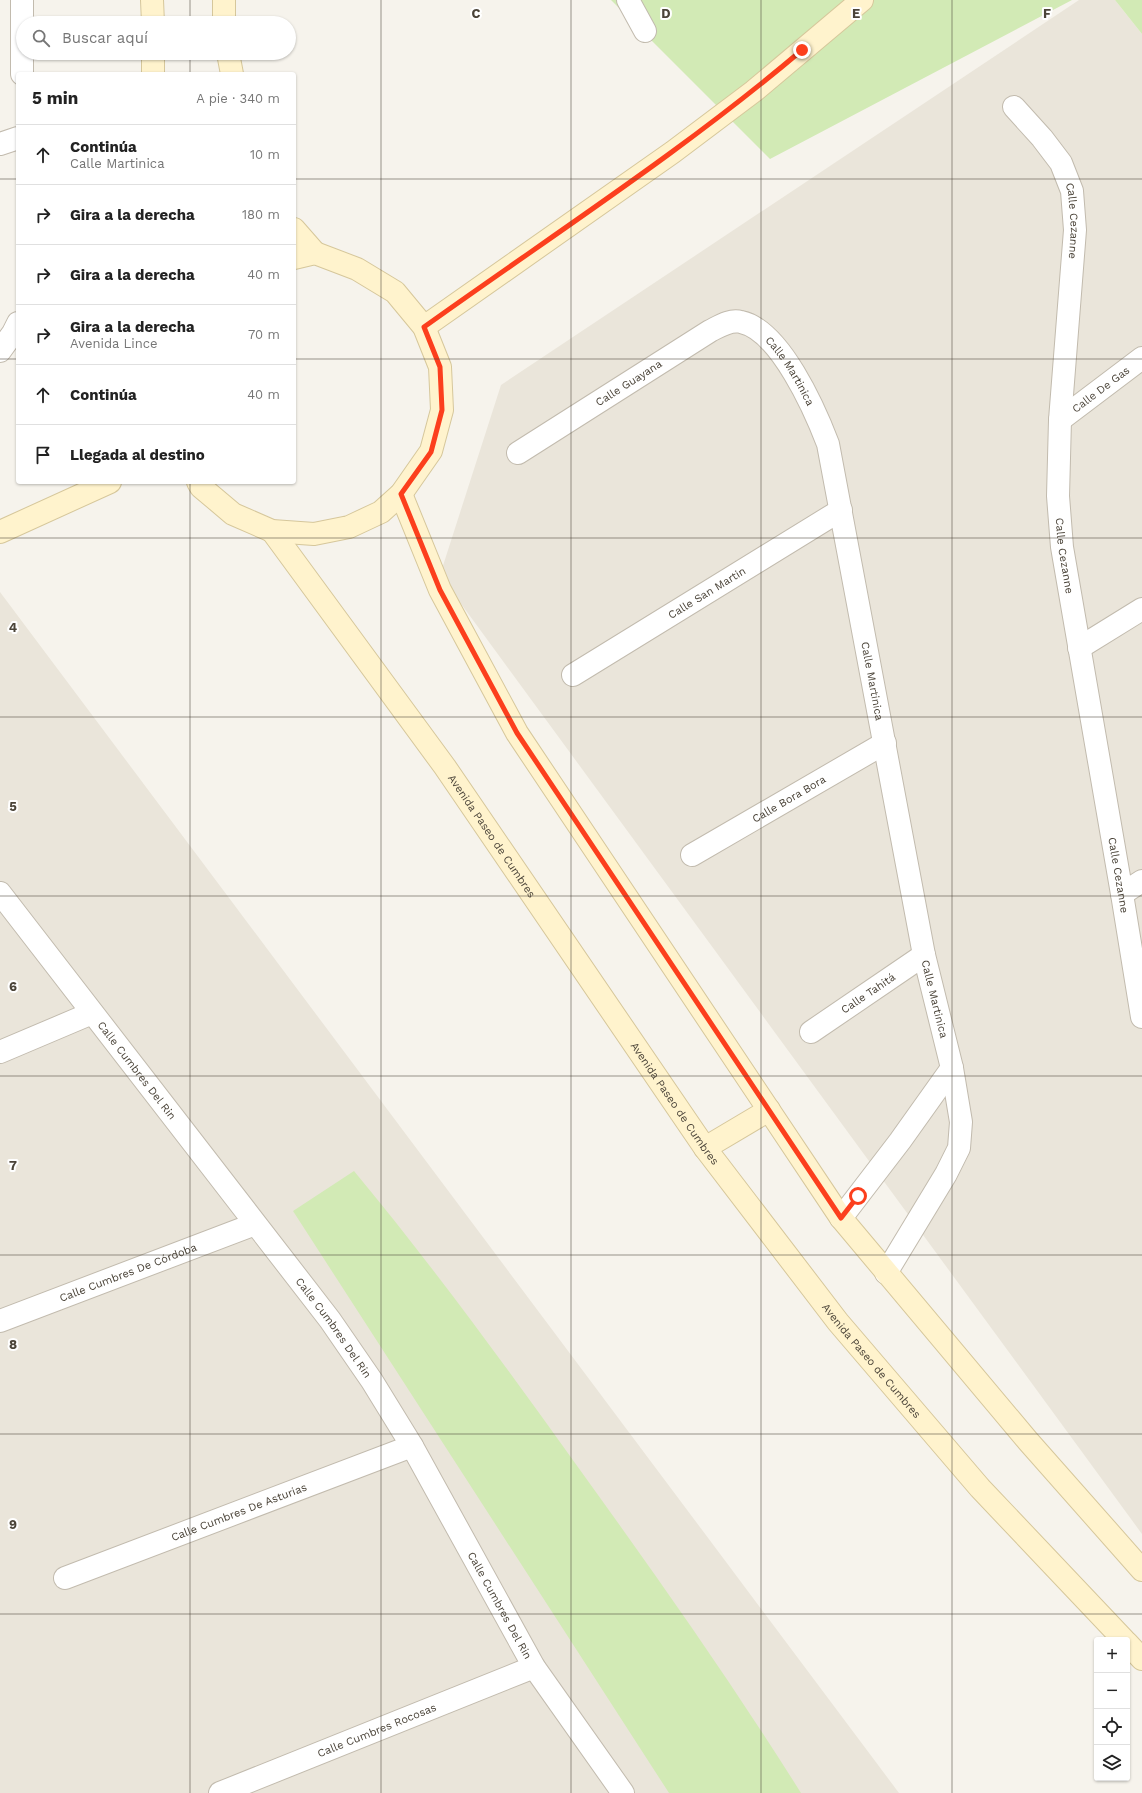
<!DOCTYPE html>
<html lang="es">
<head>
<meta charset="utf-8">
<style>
	:root { --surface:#fff; --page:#f6f6f6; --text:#222; --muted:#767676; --line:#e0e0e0 }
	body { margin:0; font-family:"Work Sans",sans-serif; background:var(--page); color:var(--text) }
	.controls { position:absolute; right:12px; bottom:12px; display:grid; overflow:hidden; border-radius:4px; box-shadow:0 1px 3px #0004 }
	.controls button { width:36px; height:36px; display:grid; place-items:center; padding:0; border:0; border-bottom:1px solid var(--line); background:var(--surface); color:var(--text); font:20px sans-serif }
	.stop { position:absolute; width:12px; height:12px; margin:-9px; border:3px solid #fc3f1d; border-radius:50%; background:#fff }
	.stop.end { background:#fc3f1d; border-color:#fff; box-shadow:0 1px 4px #0008 }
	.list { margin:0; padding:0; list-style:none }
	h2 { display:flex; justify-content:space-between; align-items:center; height:52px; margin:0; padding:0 16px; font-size:17px }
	h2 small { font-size:13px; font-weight:400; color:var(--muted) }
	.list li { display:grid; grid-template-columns:26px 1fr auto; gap:12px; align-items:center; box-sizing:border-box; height:60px; padding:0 16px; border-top:1px solid var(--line) }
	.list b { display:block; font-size:15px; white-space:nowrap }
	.list p { margin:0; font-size:13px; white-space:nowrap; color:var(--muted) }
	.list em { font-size:13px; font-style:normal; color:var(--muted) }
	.icon { flex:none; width:22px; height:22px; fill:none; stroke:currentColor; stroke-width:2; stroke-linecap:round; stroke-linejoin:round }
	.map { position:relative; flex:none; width:1142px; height:1793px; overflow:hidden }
	.search { position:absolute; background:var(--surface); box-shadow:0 1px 3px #0004; left:16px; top:16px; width:280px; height:44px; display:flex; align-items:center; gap:10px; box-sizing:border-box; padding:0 14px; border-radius:22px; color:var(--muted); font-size:15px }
	.panel { position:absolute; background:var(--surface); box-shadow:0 1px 3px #0004; left:16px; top:72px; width:280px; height:412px; border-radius:4px }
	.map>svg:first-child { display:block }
	.residential { fill:#eae5da }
	.green { fill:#d2eab5 }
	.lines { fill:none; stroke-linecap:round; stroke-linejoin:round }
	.street-casing { stroke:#c2bbae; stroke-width:24 }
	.secondary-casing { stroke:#d6c79b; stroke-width:24 }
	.street { stroke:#fff; stroke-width:22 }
	.secondary { stroke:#fff3cd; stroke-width:22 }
	.route { stroke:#fc3f1d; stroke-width:5 }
	.grid { fill:none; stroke:#4b4439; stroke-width:1; stroke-opacity:0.55 }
	.labels { text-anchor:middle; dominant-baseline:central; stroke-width:4; stroke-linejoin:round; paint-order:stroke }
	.street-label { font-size:11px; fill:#4b4439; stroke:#fff }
	.grid-label { font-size:13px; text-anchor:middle; font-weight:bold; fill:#4b4439; stroke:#fff; stroke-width:4; stroke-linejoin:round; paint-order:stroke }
</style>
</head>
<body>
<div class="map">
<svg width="1142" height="1793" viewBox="0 0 1142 1793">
	<rect width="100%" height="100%" fill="#f6f3ec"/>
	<path class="residential" d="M1079,0H1115L1142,34V1534L440,575L501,385Z
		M0,592L899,1793H0Z"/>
	<path class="green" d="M611,0H1072L770,159Z
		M1115,0H1142V34Z
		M354,1171C432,1265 504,1364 575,1463C653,1571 730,1680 801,1793H669L293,1211Z"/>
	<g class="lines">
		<g class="street-casing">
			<g id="street">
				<path d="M22,0V74"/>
				<path d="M628,0L645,31"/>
				<path id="s1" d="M1014,107L1042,138L1061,163L1072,191L1075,230L1060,420L1058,496L1062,547L1122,894L1142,1017"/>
				<path d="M0,144L18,138"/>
				<path d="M0,351L13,333L18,323"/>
				<path id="s2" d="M1060,420L1142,358"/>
				<path id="s3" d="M518,453L710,331C720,326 730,319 741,322C780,330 815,410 828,444L924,955L952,1068L961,1122L959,1148L946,1174L886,1273"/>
				<path d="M1079,648L1142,609"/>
				<path id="s4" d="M573,675L841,510"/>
				<path id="s5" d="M692,855L885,743"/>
				<path id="s6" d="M0,893L330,1320L372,1381L412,1446L534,1667L623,1793"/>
				<path d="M1122,894L1142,881"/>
				<path id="s7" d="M811,1032L924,955"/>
				<path d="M0,1052L92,1013"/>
				<path d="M841,1218L900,1141L952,1068"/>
				<path id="s8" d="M0,1321L255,1224"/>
				<path id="s9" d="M65,1578L412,1446"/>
				<path id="s10" d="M220,1793L534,1667"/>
			</g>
		</g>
		<g class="secondary-casing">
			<g id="secondary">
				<path d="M152,0L153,23"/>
				<path d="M224,0V23"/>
				<path d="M153,53V74"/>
				<path d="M228,53L232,74"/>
				<path d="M294,229L315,253"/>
				<path d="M424,327L673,152L754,91L862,0"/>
				<path d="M198,482L201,487L233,514L272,531L314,534L349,527L381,512L401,494L431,451L442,410L440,367L424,327L395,292L357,269L315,253L294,258"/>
				<path d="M401,494L440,590L517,733L841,1218L1028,1441L1142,1570"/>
				<path id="s11" d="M272,531L445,767L705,1148L838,1322L980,1488L1124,1640"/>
				<path d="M0,532L110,482"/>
				<path d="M705,1148L769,1110"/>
				<path d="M1127,1643L1142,1659"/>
			</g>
		</g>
		<use href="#street" class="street"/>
		<use href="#secondary" class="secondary"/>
	</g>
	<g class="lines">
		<path class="route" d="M802,50C683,151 551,236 424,327L440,367L442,410L431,452L401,494L440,590L517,733L841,1218L858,1196"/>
	</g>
	<path class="grid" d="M190,0V23M381,0V1793M571,0V1793M761,0V1793M952,0V1793M190,53V74M0,179H18M294,179H1142M0,359H18M294,359H1142M190,482V1793M0,538H1142M0,717H1142M0,896H1142M0,1076H1142M0,1255H1142M0,1434H1142M0,1614H1142"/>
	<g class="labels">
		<g class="street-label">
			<text stroke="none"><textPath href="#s1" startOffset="133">Calle Cezanne</textPath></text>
			<text stroke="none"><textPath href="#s3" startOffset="332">Calle Martinica</textPath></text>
			<text stroke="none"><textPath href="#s3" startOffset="131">Calle Guayana</textPath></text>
			<text stroke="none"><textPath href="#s2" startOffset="51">Calle De Gas</textPath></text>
			<text stroke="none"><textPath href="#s1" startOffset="469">Calle Cezanne</textPath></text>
			<text stroke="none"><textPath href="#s4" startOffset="157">Calle San Martin</textPath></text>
			<text stroke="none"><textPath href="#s3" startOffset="656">Calle Martinica</textPath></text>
			<text stroke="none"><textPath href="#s5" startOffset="112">Calle Bora Bora</textPath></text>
			<text stroke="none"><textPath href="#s11" startOffset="376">Avenida Paseo de Cumbres</textPath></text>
			<text stroke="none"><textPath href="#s1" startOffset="793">Calle Cezanne</textPath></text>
			<text stroke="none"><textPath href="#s7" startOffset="69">Calle Tahitá</textPath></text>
			<text stroke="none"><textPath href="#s3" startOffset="980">Calle Martinica</textPath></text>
			<text stroke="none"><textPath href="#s6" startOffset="224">Calle Cumbres Del Rin</textPath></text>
			<text stroke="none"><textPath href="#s11" startOffset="700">Avenida Paseo de Cumbres</textPath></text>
			<text stroke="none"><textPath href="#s8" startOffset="137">Calle Cumbres De Córdoba</textPath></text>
			<text stroke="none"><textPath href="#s6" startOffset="548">Calle Cumbres Del Rin</textPath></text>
			<text stroke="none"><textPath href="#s11" startOffset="1024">Avenida Paseo de Cumbres</textPath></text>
			<text stroke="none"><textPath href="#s9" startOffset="186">Calle Cumbres De Asturias</textPath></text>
			<text stroke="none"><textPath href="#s6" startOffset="872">Calle Cumbres Del Rin</textPath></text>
			<text stroke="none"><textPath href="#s10" startOffset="169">Calle Cumbres Rocosas</textPath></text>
		</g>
	</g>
	<g class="grid-label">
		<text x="476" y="18">C</text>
		<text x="666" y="18">D</text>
		<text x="856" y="18">E</text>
		<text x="1047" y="18">F</text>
		<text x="13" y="632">4</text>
		<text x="13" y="811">5</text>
		<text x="13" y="991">6</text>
		<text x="13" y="1170">7</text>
		<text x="13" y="1349">8</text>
		<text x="13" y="1529">9</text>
	</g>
</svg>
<div class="controls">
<button>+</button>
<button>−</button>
<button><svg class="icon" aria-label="locate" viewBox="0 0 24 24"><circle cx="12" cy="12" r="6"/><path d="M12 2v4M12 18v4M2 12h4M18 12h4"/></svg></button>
<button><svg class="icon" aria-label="layers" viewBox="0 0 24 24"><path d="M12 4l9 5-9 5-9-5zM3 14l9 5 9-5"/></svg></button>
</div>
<div class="stop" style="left:858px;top:1196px"></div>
<div class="stop end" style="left:802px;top:50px"></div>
<div class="search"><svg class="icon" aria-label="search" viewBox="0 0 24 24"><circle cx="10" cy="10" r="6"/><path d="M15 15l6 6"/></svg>Buscar aquí</div>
<section class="panel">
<h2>5 min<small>A pie · 340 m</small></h2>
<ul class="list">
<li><svg class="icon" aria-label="ahead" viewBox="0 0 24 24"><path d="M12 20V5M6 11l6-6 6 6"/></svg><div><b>Continúa</b><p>Calle Martinica</p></div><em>10 m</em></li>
<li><svg class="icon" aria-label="right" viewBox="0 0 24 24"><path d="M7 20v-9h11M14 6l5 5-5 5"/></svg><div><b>Gira a la derecha</b></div><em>180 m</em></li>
<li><svg class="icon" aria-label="right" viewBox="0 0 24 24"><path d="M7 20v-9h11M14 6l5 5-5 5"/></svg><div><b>Gira a la derecha</b></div><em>40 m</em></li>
<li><svg class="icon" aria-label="right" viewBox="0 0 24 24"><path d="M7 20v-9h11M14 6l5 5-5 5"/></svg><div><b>Gira a la derecha</b><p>Avenida Lince</p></div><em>70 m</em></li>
<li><svg class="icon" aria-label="ahead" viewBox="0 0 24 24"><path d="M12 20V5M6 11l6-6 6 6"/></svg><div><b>Continúa</b></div><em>40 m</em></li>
<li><svg class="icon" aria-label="arrive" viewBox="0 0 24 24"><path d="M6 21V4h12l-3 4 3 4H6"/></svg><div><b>Llegada al destino</b></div></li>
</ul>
</section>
</div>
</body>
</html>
